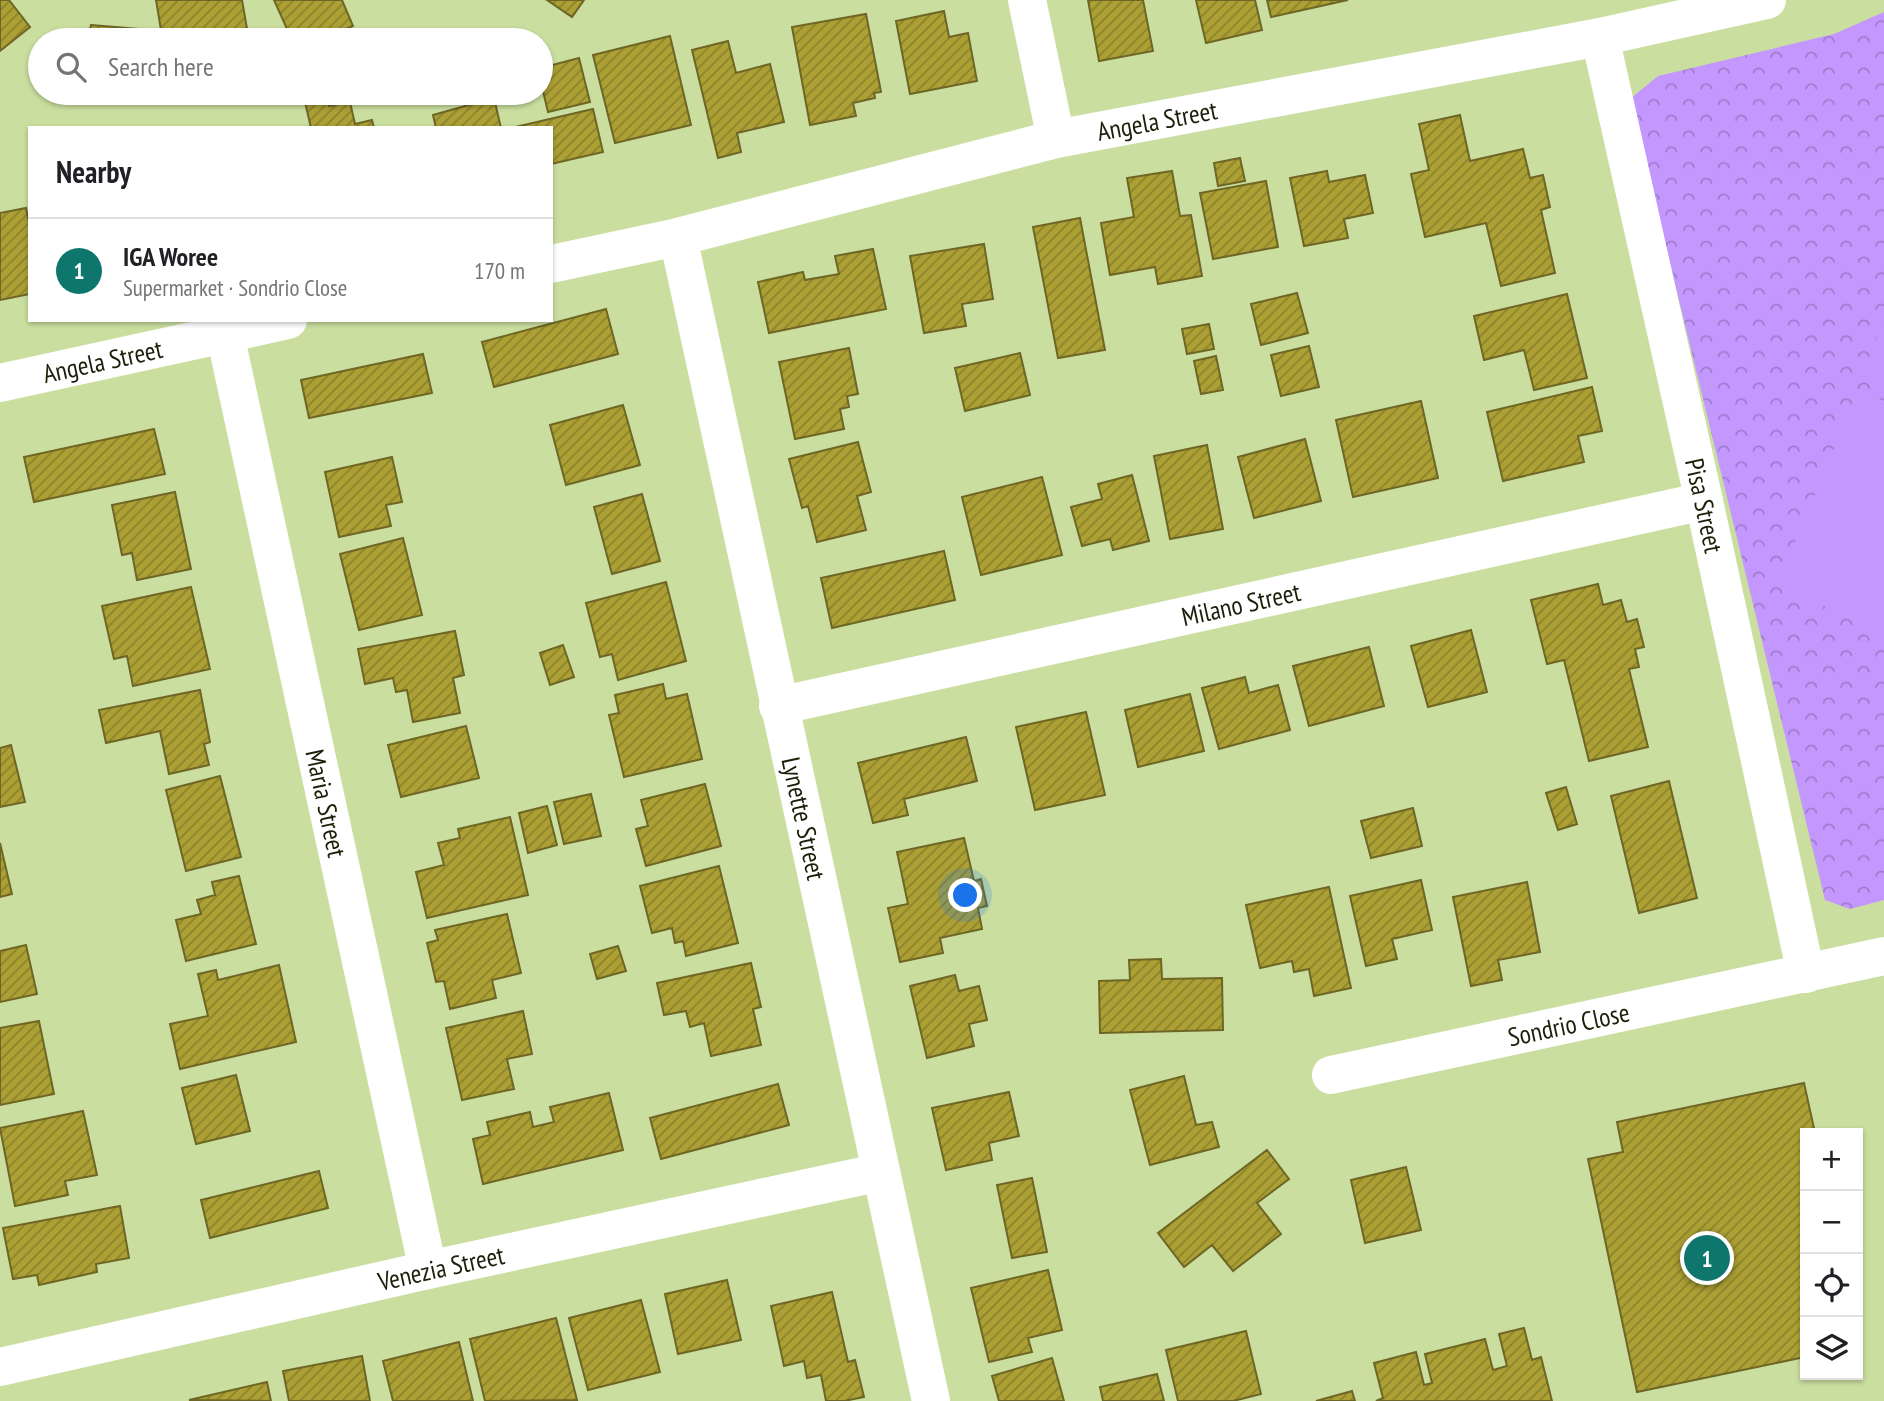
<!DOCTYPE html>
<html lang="en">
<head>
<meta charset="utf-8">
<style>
	:root { --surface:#fff; --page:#f2f2f2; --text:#202124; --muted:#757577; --line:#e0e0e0; --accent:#0f766e }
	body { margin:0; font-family:"PT Sans Narrow",sans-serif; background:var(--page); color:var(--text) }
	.controls { position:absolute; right:21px; bottom:21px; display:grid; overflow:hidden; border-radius:0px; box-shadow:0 2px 5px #0004 }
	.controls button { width:63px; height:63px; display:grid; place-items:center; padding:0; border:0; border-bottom:2px solid var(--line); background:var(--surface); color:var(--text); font:35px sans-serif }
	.you { position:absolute; left:966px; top:896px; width:24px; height:24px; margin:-18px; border:5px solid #fff; border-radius:50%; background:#1a73e8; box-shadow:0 0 0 10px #1a73e833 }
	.badge { display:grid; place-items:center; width:46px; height:46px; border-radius:50%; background:var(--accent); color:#fff; font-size:23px; font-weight:700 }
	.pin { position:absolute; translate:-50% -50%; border:4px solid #fff; box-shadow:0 2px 7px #0006 }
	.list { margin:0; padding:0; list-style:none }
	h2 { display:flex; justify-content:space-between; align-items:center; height:91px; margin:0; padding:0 28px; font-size:30px }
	h2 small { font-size:23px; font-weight:400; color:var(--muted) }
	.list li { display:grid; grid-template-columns:46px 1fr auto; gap:21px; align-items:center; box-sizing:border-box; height:105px; padding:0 28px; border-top:2px solid var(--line) }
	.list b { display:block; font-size:26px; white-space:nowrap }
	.list p { margin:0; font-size:23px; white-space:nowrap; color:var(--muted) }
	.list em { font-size:23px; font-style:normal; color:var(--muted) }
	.icon { flex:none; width:38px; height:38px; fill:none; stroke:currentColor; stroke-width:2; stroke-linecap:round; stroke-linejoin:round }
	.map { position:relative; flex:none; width:1884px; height:1401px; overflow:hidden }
	.search { position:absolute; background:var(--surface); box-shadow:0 2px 5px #0004; left:28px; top:28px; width:525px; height:77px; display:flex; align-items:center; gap:18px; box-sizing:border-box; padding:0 24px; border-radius:38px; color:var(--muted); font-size:26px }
	.panel { position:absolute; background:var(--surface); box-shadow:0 2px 5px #0004; left:28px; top:126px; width:525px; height:196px; border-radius:0px }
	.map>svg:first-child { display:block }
	.park { fill:url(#park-crowns) }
	.pitch { fill:#c497fe }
	.building { fill:url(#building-hatch); stroke:#6e6624; stroke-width:2 }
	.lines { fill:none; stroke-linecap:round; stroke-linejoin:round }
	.minor { stroke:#fff; stroke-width:38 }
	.labels { text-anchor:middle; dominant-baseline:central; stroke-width:5; stroke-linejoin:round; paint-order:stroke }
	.street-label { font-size:26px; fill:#192108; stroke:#d7ecac }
</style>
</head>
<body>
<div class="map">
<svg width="1884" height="1401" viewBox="0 0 1884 1401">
	<defs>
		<pattern id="park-crowns" width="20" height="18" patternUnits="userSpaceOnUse" patternTransform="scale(1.75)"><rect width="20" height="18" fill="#c497fe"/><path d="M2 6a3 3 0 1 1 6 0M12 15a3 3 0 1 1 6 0" fill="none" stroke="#9e7bcc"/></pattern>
		<pattern id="building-hatch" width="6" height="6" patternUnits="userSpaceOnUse" patternTransform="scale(1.75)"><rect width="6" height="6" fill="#aca035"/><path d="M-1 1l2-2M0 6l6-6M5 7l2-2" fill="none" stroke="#8b822b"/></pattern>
	</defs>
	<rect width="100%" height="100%" fill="#cadf9f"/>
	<path class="park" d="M1884,12V900L1850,909L1825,900L1630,99L1658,76L1834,34Z"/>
	<path class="pitch" d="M1884,321V382L1862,373Z
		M1858,390L1884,401V631L1777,586Z"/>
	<path class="building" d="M0,0H9L30,27L0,51Z
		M156,0H242L249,40H155L154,37L162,36Z
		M274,0H342L353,26L320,40H292Z
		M547,0H584L572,17Z
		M1088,0H1143L1153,51L1099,61Z
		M1196,0H1255L1262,30L1206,43Z
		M1267,0H1348L1271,17Z
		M944,11L949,37L968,33L977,81L910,94L896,21Z
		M866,14L881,92L874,93L875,98L853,103L856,116L810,125L792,27Z
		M91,25L138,29L137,40H56V31L89,34Z
		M670,36L691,125L615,143L593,55Z
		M728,41L736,73L770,64L784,122L737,133L741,152L718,158L692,50Z
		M579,58L590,102L548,112L541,83V68Z
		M303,93H326L329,106L350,102L355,124L372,120L374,128H311Z
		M494,98L501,128H436L433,115Z
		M593,109L603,152L551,164V128H511Z
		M1460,115L1470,161L1523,149L1530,178L1543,175L1550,207L1541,210L1555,273L1501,286L1486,223L1425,237L1411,174L1429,170L1419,124Z
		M1240,158L1245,181L1218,186L1214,163Z
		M1172,171L1180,216L1191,215L1202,276L1158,284L1155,267L1110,275L1101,223L1134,217L1127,178Z
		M1327,171L1329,182L1365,175L1373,213L1344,219L1348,238L1304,246L1290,178Z
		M1266,181L1278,247L1213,259L1200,193Z
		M26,208L30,228V294L0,300V213Z
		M1080,218L1105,350L1058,358L1033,227Z
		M984,244L993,299L962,304L966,326L924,333L910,256Z
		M873,249L886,309L769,333L758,282L803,272L805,280L839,274L835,256Z
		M1297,293L1308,333L1261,345L1251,304Z
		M1567,294L1587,378L1534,390L1524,350L1484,360L1474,316Z
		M606,309L618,354L494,387L482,342Z
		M1209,324L1214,349L1187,354L1182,329Z
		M1309,346L1319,387L1281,396L1271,355Z
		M849,348L858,394L847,396L849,407L840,409L844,429L795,439L779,362Z
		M1020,353L1030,395L965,411L955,368Z
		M423,354L432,393L309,418L301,380Z
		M1216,356L1223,390L1201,394L1194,361Z
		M1592,387L1602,431L1578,436L1584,462L1503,481L1487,412Z
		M1421,401L1438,478L1353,497L1336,420Z
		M623,405L640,465L566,485L550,425Z
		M154,429L165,474L34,502L24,457Z
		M1305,439L1321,501L1254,518L1238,457Z
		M858,442L871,492L857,496L866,530L817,542L808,506L802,508L789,459Z
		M1207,445L1223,529L1170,539L1154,456Z
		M392,457L402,502L386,505L391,526L339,537L325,472Z
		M1132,475L1149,541L1113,550L1110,539L1082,546L1071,507L1102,499L1098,484Z
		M1042,477L1062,555L981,575L962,497Z
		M175,492L191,569L137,580L132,553L122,555L112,505Z
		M642,494L660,561L612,574L594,507Z
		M403,538L422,615L359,630L340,554Z
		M944,551L955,600L832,628L821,578Z
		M666,582L686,661L618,680L612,654L600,657L586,603Z
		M1598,584L1603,605L1621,600L1627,622L1637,619L1644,647L1635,649L1639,667L1629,669L1648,747L1589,761L1564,660L1547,664L1531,600Z
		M191,587L210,669L133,686L127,656L114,659L102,606Z
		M1471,630L1487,692L1428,707L1411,646Z
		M455,631L464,675L453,678L460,713L413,722L407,690L396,692L393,678L365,684L358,649Z
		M563,645L574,677L550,685L540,653Z
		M1369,647L1384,706L1309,726L1293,666Z
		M1245,677L1249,693L1278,685L1290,730L1219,749L1202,688Z
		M663,684L666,699L687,694L702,759L624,777L609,715L619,713L615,695Z
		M200,690L210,742L204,744L209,765L169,774L160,731L106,743L99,710Z
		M1190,694L1204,751L1138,767L1125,710Z
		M1086,712L1105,795L1035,810L1016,727Z
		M466,726L479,778L401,797L388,745Z
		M966,737L977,781L904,799L908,815L873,823L858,763Z
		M11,745L25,802L0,807V748Z
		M220,776L241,857L186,871L166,790Z
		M1669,781L1697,898L1639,913L1611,796Z
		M705,784L721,846L646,866L636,829L648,826L641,800Z
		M1566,787L1577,824L1558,830L1546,793Z
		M591,794L601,836L564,844L554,802Z
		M547,806L557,845L528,853L519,813Z
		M1413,808L1422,846L1371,858L1361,821Z
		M510,817L528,895L427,918L416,872L444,865L438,843L460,838L458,829Z
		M964,838L974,881L981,879L987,906L978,908L982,929L940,938L943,953L900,962L888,908L908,904L897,852Z
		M0,843L12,894L0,897Z
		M719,866L738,943L686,956L683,941L675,943L672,928L652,933L640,886Z
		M239,876L256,944L186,961L176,920L201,914L197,900L215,895L212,882Z
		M1421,880L1432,930L1392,939L1397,959L1366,966L1350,896Z
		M1527,882L1540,952L1498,960L1502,980L1471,986L1453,897Z
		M1329,887L1351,988L1314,996L1309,969L1294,972L1292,961L1260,968L1246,905Z
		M507,914L521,973L492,980L496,998L450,1009L444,981L436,982L427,943L438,940L435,930Z
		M26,945L37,994L0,1002V951Z
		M618,946L626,971L597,979L590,954Z
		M1161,959L1162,979L1222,978L1223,1030L1100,1033L1099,981L1130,980L1129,960Z
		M751,963L761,1007L753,1009L761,1045L711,1056L704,1023L690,1027L686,1011L664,1015L657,983Z
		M279,965L296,1042L180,1069L170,1024L208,1016L198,974L216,970L218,980Z
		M955,975L959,991L979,986L987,1020L969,1024L974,1046L927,1058L910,986Z
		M523,1011L532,1054L507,1059L514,1089L462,1100L446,1028Z
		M39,1021L54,1094L0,1105V1028Z
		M236,1075L250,1131L196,1144L182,1088Z
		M1184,1076L1196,1125L1212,1122L1219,1147L1150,1165L1130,1090Z
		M1804,1083L1815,1133H1805V1357L1637,1392L1588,1159L1623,1152L1617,1122Z
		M778,1084L789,1125L661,1159L650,1118Z
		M1009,1092L1019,1136L989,1143L992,1160L946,1170L932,1108Z
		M609,1093L623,1150L483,1184L473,1139L490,1135L487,1122L530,1112L533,1127L554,1122L550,1107Z
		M83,1111L97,1175L65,1181L68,1195L15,1206L0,1128Z
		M1267,1150L1289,1179L1257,1203L1281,1234L1233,1271L1212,1245L1184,1267L1158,1233Z
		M1406,1167L1421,1230L1365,1243L1351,1180Z
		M319,1171L328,1208L210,1238L201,1200Z
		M1032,1178L1047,1252L1012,1258L997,1185Z
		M120,1206L129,1258L96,1264L97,1272L39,1285L37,1275L13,1279L3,1228Z
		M1048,1270L1062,1330L1028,1338L1032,1352L989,1362L971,1288Z
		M727,1280L741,1340L678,1354L665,1294Z
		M832,1292L848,1362L855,1360L864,1397L844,1401H826L821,1375L807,1378L804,1361L784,1366L771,1306Z
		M641,1300L660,1372L588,1390L569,1318Z
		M556,1318L577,1400L485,1401L470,1339Z
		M1524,1328L1532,1360L1541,1357L1552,1401H1376L1383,1398L1374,1363L1416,1352L1424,1385L1432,1383L1425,1354L1485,1339L1493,1370L1507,1366L1499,1334Z
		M1246,1331L1261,1394L1233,1401H1178L1166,1350Z
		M459,1342L473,1401H393L383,1361Z
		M362,1356L370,1401H289L283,1371Z
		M1052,1358L1064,1401H999L992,1376Z
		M1157,1374L1164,1401H1103L1100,1387Z
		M267,1382L271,1401L189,1400Z
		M1352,1391L1355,1401H1316Z"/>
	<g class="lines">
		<g class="minor">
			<path d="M1027,0L1056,139"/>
			<path id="s1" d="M1600,37L1704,501L1806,974"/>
			<path id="s2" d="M678,237L931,1401"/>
			<path id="s3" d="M551,264L678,237L1056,139L1600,37L1767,0"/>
			<path id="s4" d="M225,334L428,1270"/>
			<path id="s5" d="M0,383L288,320"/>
			<path id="s6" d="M778,706L1704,501"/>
			<path id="s7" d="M1331,1075L1884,956"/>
			<path id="s8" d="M0,1367L428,1270L881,1172"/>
		</g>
	</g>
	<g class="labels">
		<g class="street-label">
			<text stroke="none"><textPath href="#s3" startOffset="623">Angela Street</textPath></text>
			<text stroke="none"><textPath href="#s5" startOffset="105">Angela Street</textPath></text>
			<text stroke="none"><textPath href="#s1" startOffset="480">Pisa Street</textPath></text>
			<text stroke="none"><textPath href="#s6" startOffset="474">Milano Street</textPath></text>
			<text stroke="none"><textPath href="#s4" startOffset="480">Maria Street</textPath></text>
			<text stroke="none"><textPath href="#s2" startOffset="595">Lynette Street</textPath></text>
			<text stroke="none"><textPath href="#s7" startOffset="243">Sondrio Close</textPath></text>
			<text stroke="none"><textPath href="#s8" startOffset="452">Venezia Street</textPath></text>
		</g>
	</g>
</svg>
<div class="controls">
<button>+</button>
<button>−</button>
<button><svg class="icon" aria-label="locate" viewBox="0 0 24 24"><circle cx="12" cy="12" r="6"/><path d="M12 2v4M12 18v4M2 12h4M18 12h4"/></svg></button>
<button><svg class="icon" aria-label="layers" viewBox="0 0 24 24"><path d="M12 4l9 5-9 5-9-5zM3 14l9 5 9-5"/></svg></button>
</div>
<div class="you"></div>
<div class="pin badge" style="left:1707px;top:1258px">1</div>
<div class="search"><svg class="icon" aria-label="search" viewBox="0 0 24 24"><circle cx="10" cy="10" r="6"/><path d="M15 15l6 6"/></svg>Search here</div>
<section class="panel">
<h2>Nearby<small></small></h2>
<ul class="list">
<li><span class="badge">1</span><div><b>IGA Woree</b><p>Supermarket · Sondrio Close</p></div><em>170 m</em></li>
</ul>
</section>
</div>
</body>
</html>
